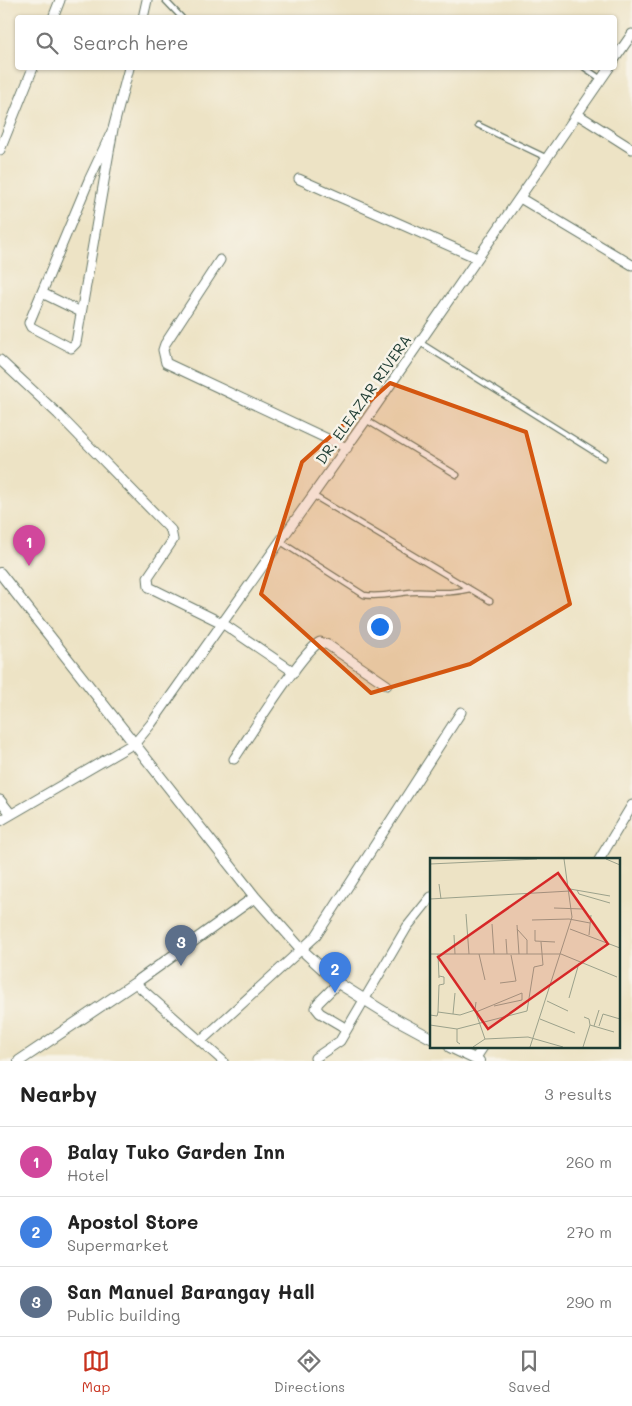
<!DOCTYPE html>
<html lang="en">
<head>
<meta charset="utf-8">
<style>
	:root { --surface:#fff; --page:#f6f6f6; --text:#222; --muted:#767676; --line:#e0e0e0; --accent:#c8321e }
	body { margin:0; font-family:Mali,sans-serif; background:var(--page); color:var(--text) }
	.you { position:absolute; left:379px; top:626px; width:18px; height:18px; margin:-12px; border:4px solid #fff; border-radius:50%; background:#1a73e8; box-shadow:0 0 0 8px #1a73e833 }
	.badge { display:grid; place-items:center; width:32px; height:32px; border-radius:50%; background:var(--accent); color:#fff; font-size:16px; font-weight:700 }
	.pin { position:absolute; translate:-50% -41px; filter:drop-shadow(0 1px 2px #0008) }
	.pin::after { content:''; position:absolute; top:26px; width:18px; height:15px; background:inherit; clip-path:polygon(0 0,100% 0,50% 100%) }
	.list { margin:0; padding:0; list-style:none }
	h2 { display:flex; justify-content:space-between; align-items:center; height:65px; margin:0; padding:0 20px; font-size:21px }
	h2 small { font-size:16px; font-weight:400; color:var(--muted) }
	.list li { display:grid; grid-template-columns:32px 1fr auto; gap:15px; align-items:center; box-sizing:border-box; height:70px; padding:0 20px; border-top:1px solid var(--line) }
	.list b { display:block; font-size:19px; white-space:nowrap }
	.list p { margin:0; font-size:16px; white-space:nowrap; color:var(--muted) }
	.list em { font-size:16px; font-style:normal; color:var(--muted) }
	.icon { flex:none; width:28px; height:28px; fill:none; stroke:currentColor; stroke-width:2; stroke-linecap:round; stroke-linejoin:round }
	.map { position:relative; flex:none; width:632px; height:1061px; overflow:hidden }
	.search { position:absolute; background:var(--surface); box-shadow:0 1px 4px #0004; left:15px; right:15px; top:15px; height:55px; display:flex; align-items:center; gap:12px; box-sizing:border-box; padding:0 18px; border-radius:5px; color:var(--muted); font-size:19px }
	.sheet { height:275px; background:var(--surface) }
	nav { display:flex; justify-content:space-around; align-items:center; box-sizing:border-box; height:70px; border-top:1px solid var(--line); background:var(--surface); font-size:14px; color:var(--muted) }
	nav a { display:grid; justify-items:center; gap:2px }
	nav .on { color:var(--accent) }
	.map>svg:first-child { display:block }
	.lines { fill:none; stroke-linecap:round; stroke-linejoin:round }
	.service-casing { stroke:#677767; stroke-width:7 }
	.minor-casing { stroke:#677767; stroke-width:11 }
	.tertiary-casing { stroke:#677767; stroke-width:12 }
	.service { stroke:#fff; stroke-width:4.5 }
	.minor { stroke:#fff; stroke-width:9 }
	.tertiary { stroke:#fff; stroke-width:10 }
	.marked { fill:#d45610; fill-opacity:0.2; stroke:#d45610; stroke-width:4; stroke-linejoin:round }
	.labels { text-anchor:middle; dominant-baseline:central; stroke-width:5; stroke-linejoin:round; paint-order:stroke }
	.street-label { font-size:15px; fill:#1f3d34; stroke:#f7f3e8 }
	.inset-road { fill:none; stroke:#9ba18b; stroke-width:1 }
	.view { fill:#d62828; fill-opacity:0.15; stroke:#d62828; stroke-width:2.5 }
	.inset-edge { fill:none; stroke:#1f3d34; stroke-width:2.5 }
</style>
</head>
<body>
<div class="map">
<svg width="632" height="1061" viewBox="0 0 632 1061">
	<rect width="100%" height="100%" fill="#f7f3e8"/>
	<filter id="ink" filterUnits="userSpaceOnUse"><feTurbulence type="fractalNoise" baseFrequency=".02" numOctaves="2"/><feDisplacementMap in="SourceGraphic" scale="10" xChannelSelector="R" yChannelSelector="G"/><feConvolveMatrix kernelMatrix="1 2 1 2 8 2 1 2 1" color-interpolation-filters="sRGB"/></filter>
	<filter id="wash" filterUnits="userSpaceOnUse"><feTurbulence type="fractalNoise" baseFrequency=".0096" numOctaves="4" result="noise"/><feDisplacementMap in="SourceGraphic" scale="20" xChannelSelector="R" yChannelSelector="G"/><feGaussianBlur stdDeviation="1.12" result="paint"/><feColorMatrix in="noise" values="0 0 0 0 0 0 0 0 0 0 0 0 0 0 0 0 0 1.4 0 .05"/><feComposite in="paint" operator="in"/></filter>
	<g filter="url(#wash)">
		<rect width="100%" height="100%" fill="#ede3c5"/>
	</g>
	<g filter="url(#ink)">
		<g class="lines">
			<g class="service-casing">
				<path id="service" d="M165,0L182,18
					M585,68L601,79
					M478,125L547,158
					M419,342L604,458
					M366,420L457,475
					M314,496L490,601
					M281,542L364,595C380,598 396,593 411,592C435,591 445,595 470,589"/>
			</g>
			<g class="minor-casing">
				<path id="minor" d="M53,18L60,0
					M143,18L147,0
					M614,60L632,34
					M577,114L632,149
					M113,129L89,180L29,323L31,327L71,348L76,343L113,129L129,68
					M0,150L33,68
					M299,179L477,258
					M520,198L632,265
					M220,260L165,344L163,350L166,363L347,448
					M42,293L81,312
					M0,360L58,414L171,530L173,540L148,577L149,587L222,623L294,672
					M234,759C249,737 302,651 320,642L328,645L387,685
					M0,800L11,814
					M0,821L136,742L151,724L366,420L609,68
					M599,860L632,805
					M135,983L223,1061
					M338,983L318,1003L316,1008L320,1013L347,1029
					M201,1041L316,936L461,712
					M315,1058L340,1041L407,927L431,897
					M475,1059L483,1047"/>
			</g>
			<g class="tertiary-casing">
				<path id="tertiary" d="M0,573L255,897L302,950L338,983L394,1018L431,1038
					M450,1047L479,1061
					M19,1061L135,983L255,897"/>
			</g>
			<use href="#service" class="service"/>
			<use href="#minor" class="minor"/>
			<use href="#tertiary" class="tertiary"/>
		</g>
	</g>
	<path class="marked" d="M390,383L526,432L570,604L470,664L371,693L261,594L302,462Z"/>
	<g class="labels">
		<g class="street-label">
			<text transform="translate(363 399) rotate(-55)">DR. ELEAZAR RIVERA</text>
		</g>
	</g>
	<g transform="translate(430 858)">
		<rect width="190" height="190" fill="#ede3c5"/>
		<path class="inset-road" d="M176,1L190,7M0,6L107,1M9,26L11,41M140,31L180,38M147,32L149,36L180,45M0,41L140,33M124,50L153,51M36,56L39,96M102,62L139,61L160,65M62,66L64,96M87,67L89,96M87,71L97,82V96M140,71L190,90M105,72V83L125,84M24,77L25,96M159,77L161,57M76,81L77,96M0,96H131L187,119M8,96L9,120M49,96L55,122M70,125L86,123L81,97M139,140L149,105M117,143L138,153M46,144L45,152L55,181M8,154L9,127L14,126V119L9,118M46,154L92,135V142L64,148M23,156L25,135M0,157L7,158L8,154L30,157L45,152M154,159L159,161L160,167L184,174M110,161L145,175M0,167L27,171L97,153L104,109L113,107L111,84M164,168L169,152M169,168L173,156L190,161M27,171V184L30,186M43,189L55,181L98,179L133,189M100,189L142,59L134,1M153,189L160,167"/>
		<path class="view" d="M128,15L178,86L58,171L8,99Z"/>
		<rect width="190" height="190" class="inset-edge"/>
	</g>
</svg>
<div class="you"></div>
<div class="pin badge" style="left:29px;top:566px;background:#d1479c">1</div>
<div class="pin badge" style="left:335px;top:993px;background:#3f7fe0">2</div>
<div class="pin badge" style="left:181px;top:966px;background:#5c6f8a">3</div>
<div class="search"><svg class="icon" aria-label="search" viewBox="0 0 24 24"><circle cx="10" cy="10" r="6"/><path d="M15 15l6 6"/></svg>Search here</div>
</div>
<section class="sheet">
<h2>Nearby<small>3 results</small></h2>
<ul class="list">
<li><span class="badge" style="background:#d1479c">1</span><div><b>Balay Tuko Garden Inn</b><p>Hotel</p></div><em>260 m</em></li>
<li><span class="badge" style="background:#3f7fe0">2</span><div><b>Apostol Store</b><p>Supermarket</p></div><em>270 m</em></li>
<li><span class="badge" style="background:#5c6f8a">3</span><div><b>San Manuel Barangay Hall</b><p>Public building</p></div><em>290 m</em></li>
</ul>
</section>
<nav>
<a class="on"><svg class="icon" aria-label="map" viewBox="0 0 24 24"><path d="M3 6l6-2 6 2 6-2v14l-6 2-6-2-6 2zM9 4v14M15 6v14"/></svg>Map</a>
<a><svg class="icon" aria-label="directions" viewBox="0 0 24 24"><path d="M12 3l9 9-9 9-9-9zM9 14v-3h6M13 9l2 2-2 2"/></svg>Directions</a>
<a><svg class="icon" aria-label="saved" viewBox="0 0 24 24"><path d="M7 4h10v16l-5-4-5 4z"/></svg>Saved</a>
</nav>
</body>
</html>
